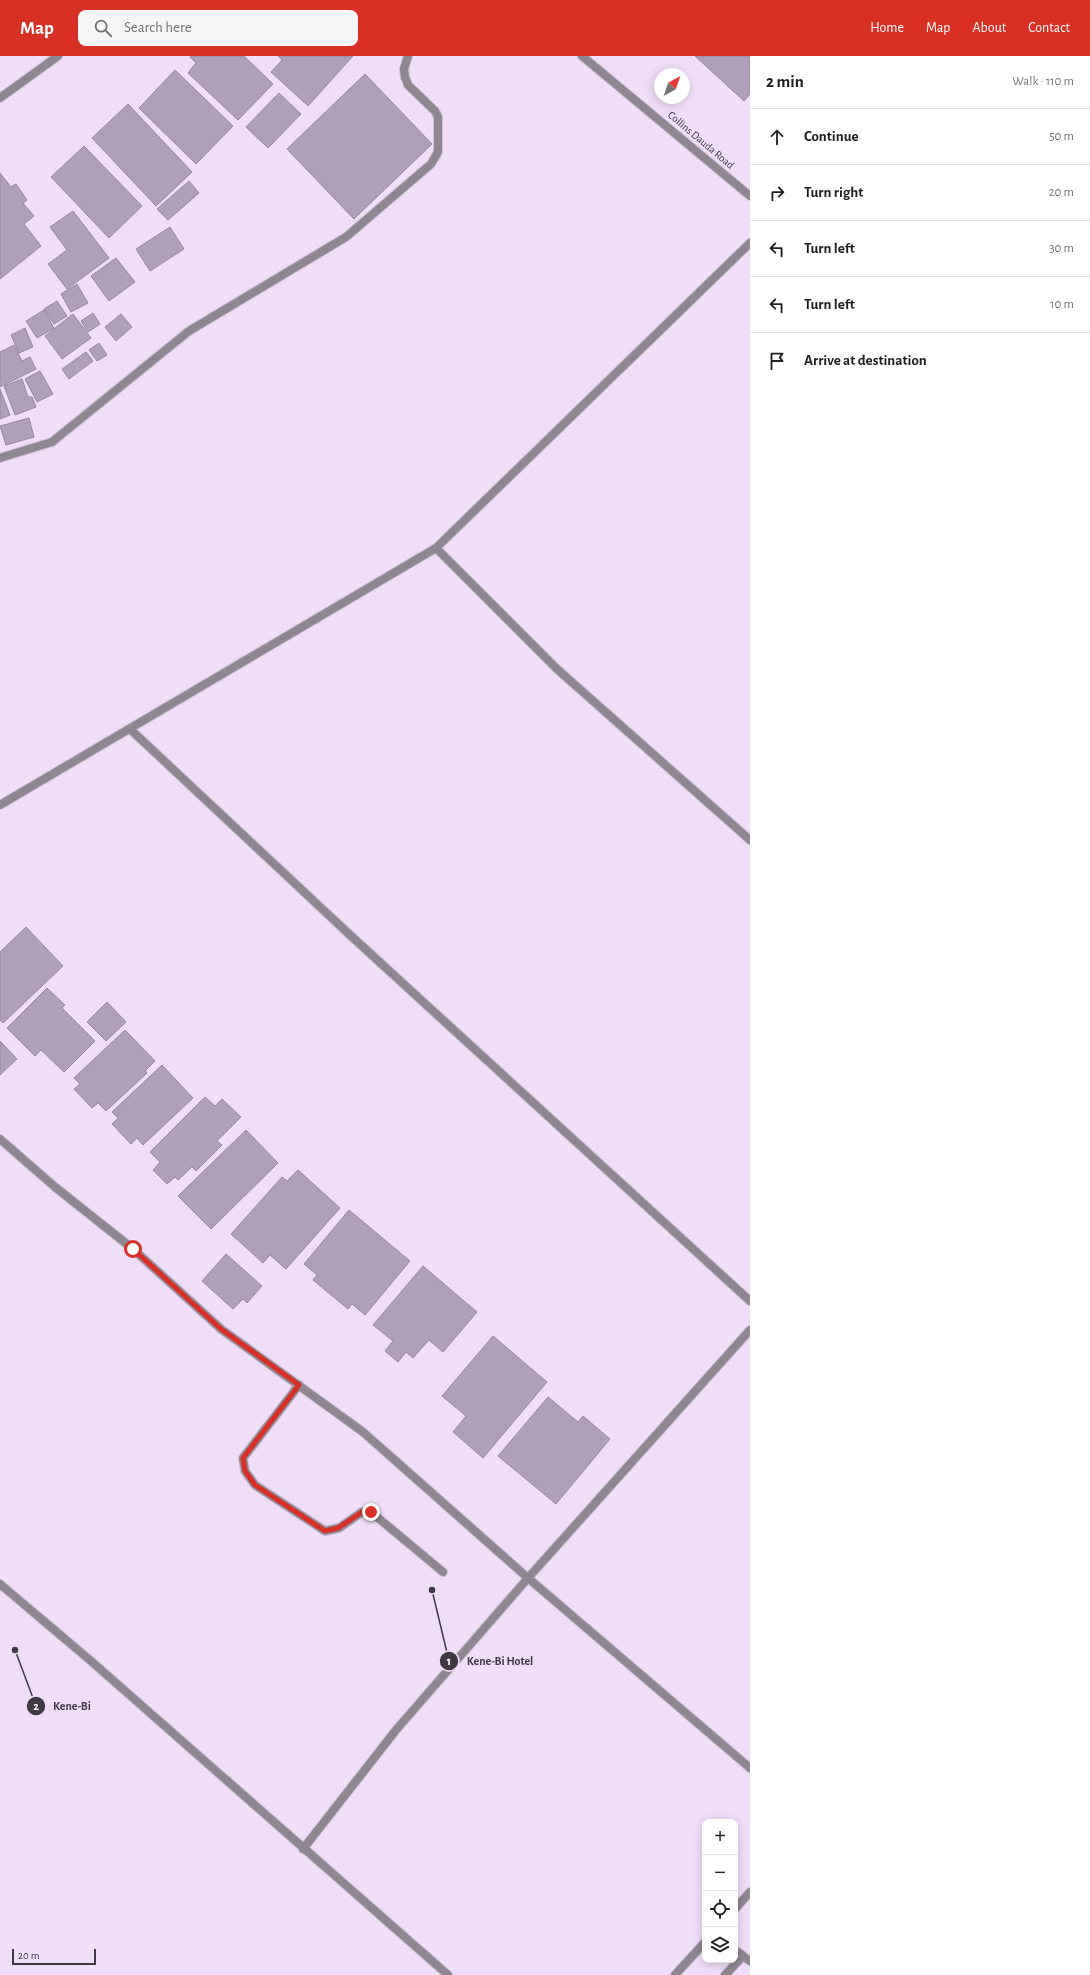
<!DOCTYPE html>
<html lang="en">
<head>
<meta charset="utf-8">
<style>
	:root { --surface:#fff; --page:#f6f6f6; --text:#202124; --muted:#757577; --line:#e0e0e0; --accent:#d93025 }
	body { margin:0; font-family:"Alegreya Sans",sans-serif; background:var(--page); color:var(--text) }
	.controls { position:absolute; right:12px; bottom:12px; display:grid; overflow:hidden; border-radius:8px; box-shadow:0 2px 10px #0003 }
	.controls button { width:36px; height:36px; display:grid; place-items:center; padding:0; border:0; border-bottom:1px solid var(--line); background:var(--surface); color:var(--text); font:20px sans-serif }
	.compass { position:absolute; left:654px; top:12px; width:36px; height:36px; border-radius:50%; background:var(--surface); box-shadow:0 2px 10px #0003; rotate:40deg }
	.scale { position:absolute; left:12px; bottom:10px; width:84px; box-sizing:border-box; padding-left:4px; border:2px solid #403944; border-top:0; font-size:11px; line-height:14px; white-space:nowrap; color:#403944; -webkit-text-stroke:3px #f0def8; paint-order:stroke }
	.stop { position:absolute; width:12px; height:12px; margin:-9px; border:3px solid #d93025; border-radius:50%; background:#fff }
	.stop.end { background:#d93025; border-color:#fff; box-shadow:0 1px 4px #0008 }
	.list { margin:0; padding:0; list-style:none }
	h2 { display:flex; justify-content:space-between; align-items:center; height:52px; margin:0; padding:0 16px; font-size:17px }
	h2 small { font-size:13px; font-weight:400; color:var(--muted) }
	.list li { display:grid; grid-template-columns:26px 1fr auto; gap:12px; align-items:center; box-sizing:border-box; height:56px; padding:0 16px; border-top:1px solid var(--line) }
	.list b { display:block; font-size:15px; white-space:nowrap }
	.list em { font-size:13px; font-style:normal; color:var(--muted) }
	.icon { flex:none; width:22px; height:22px; fill:none; stroke:currentColor; stroke-width:2; stroke-linecap:round; stroke-linejoin:round }
	.map { position:relative; flex:none; width:750px; height:1919px; overflow:hidden }
	header { display:flex; align-items:center; gap:24px; box-sizing:border-box; height:56px; padding:0 20px; background:var(--accent); color:#fff }
	header strong { font-size:19px }
	nav { display:flex; gap:22px; margin-inline-start:auto; font-size:14px }
	.search { width:280px; height:36px; background:var(--page); display:flex; align-items:center; gap:10px; box-sizing:border-box; padding:0 14px; border-radius:8px; color:var(--muted); font-size:15px }
	main { display:flex }
	aside { flex:1; background:var(--surface) }
	.map>svg:first-child { display:block }
	.building { fill:#b09fb8; stroke:#97879f }
	.lines { fill:none; stroke-linecap:round; stroke-linejoin:round }
	.service-casing { stroke:#cdbdd4; stroke-width:10 }
	.minor-casing { stroke:#cdbdd4; stroke-width:10 }
	.service { stroke:#8e8792; stroke-width:8 }
	.minor { stroke:#8e8792; stroke-width:8 }
	.route { stroke:#d93025; stroke-width:5 }
	.labels { text-anchor:middle; dominant-baseline:central; stroke-width:3; stroke-linejoin:round; paint-order:stroke }
	.street-label { font-size:11px; fill:#403944; stroke:#f0def8 }
	.leader { fill:none; stroke:#403944; stroke-width:1.5 }
	.callout-dot { fill:#403944; stroke:#f0def8; stroke-width:1.5 }
	.mark-label { font-size:12px; text-anchor:middle; font-weight:bold; fill:#fff }
	.callout-label { font-size:12px; text-anchor:middle; font-weight:bold; fill:#403944; stroke:#f0def8; stroke-width:3; stroke-linejoin:round; paint-order:stroke }
</style>
</head>
<body>
<header>
<strong>Map</strong>
<div class="search"><svg class="icon" aria-label="search" viewBox="0 0 24 24"><circle cx="10" cy="10" r="6"/><path d="M15 15l6 6"/></svg>Search here</div>
<nav><a>Home</a><a>Map</a><a>About</a><a>Contact</a></nav>
</header>
<main>
<div class="map">
<svg width="750" height="1919" viewBox="0 0 750 1919">
	<rect width="100%" height="100%" fill="#f0def8"/>
	<path class="building" d="M191,0H244L273,28L238,64L188,17L196,7L190,1Z
		M278,0H353L308,50L271,16L282,4Z
		M695,0H750V38L744,45Z
		M175,14L233,70L196,108L139,52Z
		M365,18L432,88L354,163L287,93Z
		M279,37L301,58L268,92L246,71Z
		M128,48L192,116L156,150L92,82Z
		M84,90L142,150L109,182L51,121Z
		M0,117L11,131L16,128L27,144L23,147L34,160L24,168L41,190L0,223Z
		M189,125L199,137L168,164L157,153Z
		M73,155L109,202L67,233L48,208L67,194L50,171Z
		M170,171L184,193L150,215L136,193Z
		M116,202L135,226L109,245L91,220Z
		M77,228L88,247L71,256L61,238Z
		M57,245L67,260L54,268L44,253Z
		M44,254L54,272L37,282L26,265Z
		M93,257L100,268L88,276L81,265Z
		M73,258L91,282L62,303L45,280Z
		M121,258L132,271L116,285L105,271Z
		M25,272L33,291L19,297L11,279Z
		M99,287L107,299L97,305L89,294Z
		M14,289L22,305L30,301L36,313L0,331V296Z
		M86,296L93,305L69,323L62,313Z
		M40,315L53,338L37,346L25,323Z
		M22,323L28,341H32L36,351L15,359L4,330Z
		M0,333L10,359L0,363Z
		M29,362L34,381L6,389L0,370Z
		M26,871L63,910L3,967L0,964V896Z
		M47,932L65,949L62,952L95,985L64,1016L41,994L35,1000L7,972Z
		M107,946L126,966L106,985L87,966Z
		M125,974L155,1005L145,1015L147,1017L106,1055L98,1047L92,1052L74,1033L80,1028L74,1022Z
		M0,985L17,1003L0,1019Z
		M162,1009L193,1042L143,1089L137,1082L131,1088L112,1068L118,1062L112,1056Z
		M205,1041L215,1050L222,1043L241,1061L217,1085L222,1089L196,1115L192,1111L178,1124L175,1121L167,1128L153,1114L160,1106L150,1096Z
		M246,1074L278,1107L211,1173L178,1140Z
		M298,1114L340,1152L286,1213L270,1199L263,1207L231,1178L282,1121L287,1125Z
		M349,1154L410,1205L365,1259L352,1248L348,1253L313,1224L317,1219L304,1208Z
		M226,1198L262,1230L247,1247L243,1243L233,1253L202,1225Z
		M423,1210L477,1256L443,1296L429,1284L413,1302L406,1296L398,1306L385,1295L393,1285L373,1269Z
		M493,1280L547,1326L483,1402L453,1376L466,1360L442,1340Z
		M548,1341L578,1366L583,1360L610,1383L556,1448L498,1400Z"/>
	<g class="lines">
		<g class="service-casing">
			<path id="service" d="M52,386L189,275L346,181L431,108L438,96V61L435,55L408,29L405,21L404,13L408,0
				M299,1329L243,1402L245,1415L255,1429L325,1475L339,1472L362,1456H371L443,1516
				M735,1894L750,1905
				M725,1919L743,1900"/>
		</g>
		<g class="minor-casing">
			<path id="minor" d="M582,0L750,140
				M0,42L58,0
				M0,402L52,386
				M436,492L557,613L750,784
				M130,673L350,879L750,1245
				M0,749L436,492L750,187
				M0,1083L55,1131L133,1193L221,1273L363,1376L528,1522L750,1712
				M0,1528L91,1605L448,1919
				M303,1793L396,1674L528,1522L750,1274
				M735,1853L750,1836
				M675,1919L705,1886"/>
		</g>
		<use href="#service" class="service"/>
		<use href="#minor" class="minor"/>
	</g>
	<g class="lines">
		<path class="route" d="M133,1193L221,1273L299,1329L243,1402L245,1415L255,1429L325,1475L338,1472L362,1456H371"/>
	</g>
	<g class="labels">
		<g class="street-label">
			<text transform="translate(701 84) rotate(40)">Collins Dauda Road</text>
		</g>
	</g>
	<path class="leader" d="M432 1534L449 1605M15 1594L36 1650"/>
	<g class="callout-dot">
		<circle cx="432" cy="1534" r="4"/>
		<circle cx="15" cy="1594" r="4"/>
		<circle cx="449" cy="1605" r="10"/>
		<circle cx="36" cy="1650" r="10"/>
	</g>
	<g class="mark-label">
		<text x="449" y="1609">1</text>
		<text x="36" y="1654">2</text>
	</g>
	<g class="callout-label">
		<text x="500" y="1609">Kene-Bi Hotel</text>
		<text x="72" y="1654">Kene-Bi</text>
	</g>
</svg>
<div class="controls">
<button>+</button>
<button>−</button>
<button><svg class="icon" aria-label="locate" viewBox="0 0 24 24"><circle cx="12" cy="12" r="6"/><path d="M12 2v4M12 18v4M2 12h4M18 12h4"/></svg></button>
<button><svg class="icon" aria-label="layers" viewBox="0 0 24 24"><path d="M12 4l9 5-9 5-9-5zM3 14l9 5 9-5"/></svg></button>
</div>
<svg class="compass" viewBox="-18 -18 36 36"><path d="M0-13l5 13h-10z" fill="#e53935"/><path d="M0 13l5-13h-10z" fill="#757577"/></svg>
<div class="scale">20 m</div>
<div class="stop" style="left:133px;top:1193px"></div>
<div class="stop end" style="left:371px;top:1456px"></div>
</div>
<aside>
<h2>2 min<small>Walk · 110 m</small></h2>
<ul class="list">
<li><svg class="icon" aria-label="ahead" viewBox="0 0 24 24"><path d="M12 20V5M6 11l6-6 6 6"/></svg><div><b>Continue</b></div><em>50 m</em></li>
<li><svg class="icon" aria-label="right" viewBox="0 0 24 24"><path d="M7 20v-9h11M14 6l5 5-5 5"/></svg><div><b>Turn right</b></div><em>20 m</em></li>
<li><svg class="icon" aria-label="left" viewBox="0 0 24 24"><path d="M17 20v-9H6M10 6l-5 5 5 5"/></svg><div><b>Turn left</b></div><em>30 m</em></li>
<li><svg class="icon" aria-label="left" viewBox="0 0 24 24"><path d="M17 20v-9H6M10 6l-5 5 5 5"/></svg><div><b>Turn left</b></div><em>10 m</em></li>
<li><svg class="icon" aria-label="arrive" viewBox="0 0 24 24"><path d="M6 21V4h12l-3 4 3 4H6"/></svg><div><b>Arrive at destination</b></div></li>
</ul>
</aside>
</main>
</body>
</html>
